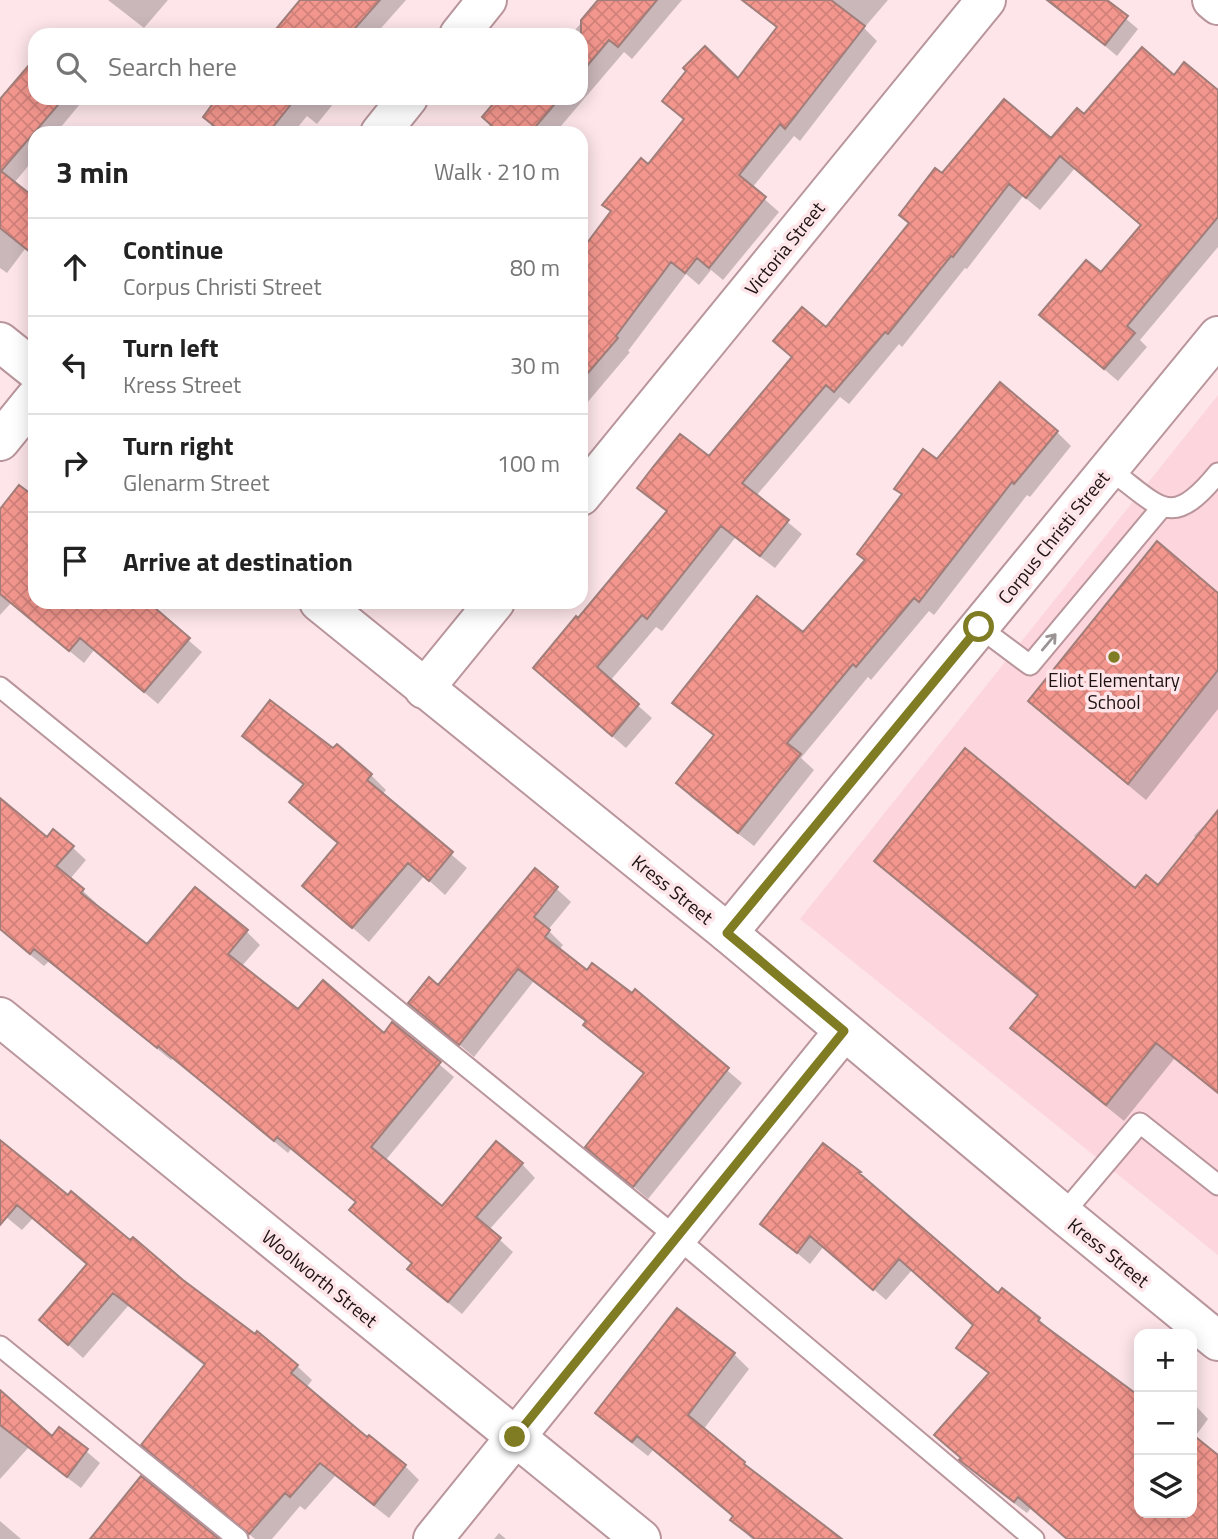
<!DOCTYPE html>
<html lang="en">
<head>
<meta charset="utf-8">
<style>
	:root { --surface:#fff; --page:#f2f2f2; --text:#222; --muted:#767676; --line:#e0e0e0 }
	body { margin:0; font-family:"Titillium Web",sans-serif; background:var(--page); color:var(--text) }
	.controls { position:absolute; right:21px; bottom:21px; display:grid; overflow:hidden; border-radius:14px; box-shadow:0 4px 18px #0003 }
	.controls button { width:63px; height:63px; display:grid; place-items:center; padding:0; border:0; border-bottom:2px solid var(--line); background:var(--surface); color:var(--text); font:35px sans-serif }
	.stop { position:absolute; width:21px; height:21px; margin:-16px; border:5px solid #7f7c23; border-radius:50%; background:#fff }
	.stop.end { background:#7f7c23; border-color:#fff; box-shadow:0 2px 7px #0008 }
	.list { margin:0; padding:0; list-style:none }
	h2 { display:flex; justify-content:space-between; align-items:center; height:91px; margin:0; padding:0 28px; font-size:30px }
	h2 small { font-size:23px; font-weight:400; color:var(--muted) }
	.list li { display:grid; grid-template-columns:46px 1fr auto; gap:21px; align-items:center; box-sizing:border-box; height:98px; padding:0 28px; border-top:2px solid var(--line) }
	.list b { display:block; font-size:26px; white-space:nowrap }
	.list p { margin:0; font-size:23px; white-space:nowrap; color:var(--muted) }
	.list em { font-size:23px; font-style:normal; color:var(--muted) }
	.icon { flex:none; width:38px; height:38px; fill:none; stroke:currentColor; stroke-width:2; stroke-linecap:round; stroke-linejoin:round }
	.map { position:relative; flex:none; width:1218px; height:1539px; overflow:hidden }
	.search { position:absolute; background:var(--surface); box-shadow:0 4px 18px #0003; left:28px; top:28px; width:560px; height:77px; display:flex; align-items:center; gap:18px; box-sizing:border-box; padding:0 24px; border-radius:21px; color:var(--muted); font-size:26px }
	.panel { position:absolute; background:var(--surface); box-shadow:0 4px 18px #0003; left:28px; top:126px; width:560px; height:483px; border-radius:21px }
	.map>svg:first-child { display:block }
	.built { fill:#fcd6dc }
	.shadow { fill:#0003 }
	.building { fill:url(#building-cross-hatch); stroke:#a17e7a; stroke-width:2 }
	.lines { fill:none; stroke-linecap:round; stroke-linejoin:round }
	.lane-casing { stroke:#b9959c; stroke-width:23 }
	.street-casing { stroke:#b9959c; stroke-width:42 }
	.secondary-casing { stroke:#b9959c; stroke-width:42 }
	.lane { stroke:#fff; stroke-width:19 }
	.street { stroke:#fff; stroke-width:38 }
	.secondary { stroke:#fff; stroke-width:38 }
	.oneway { stroke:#9a9495 }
	.route { stroke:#7f7c23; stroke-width:9 }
	.poi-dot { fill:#7f7c23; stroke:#fde5e9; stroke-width:2.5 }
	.labels { text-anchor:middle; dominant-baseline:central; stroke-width:7; stroke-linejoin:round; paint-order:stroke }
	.street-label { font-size:19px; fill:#1e1214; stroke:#fde5e9 }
	.poi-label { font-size:19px; fill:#1e1214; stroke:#fde5e9 }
</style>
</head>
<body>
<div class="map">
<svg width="1218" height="1539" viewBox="0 0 1218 1539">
	<defs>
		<pattern id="building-cross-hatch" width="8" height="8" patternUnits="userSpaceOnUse" patternTransform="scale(1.75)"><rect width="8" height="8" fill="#f3978e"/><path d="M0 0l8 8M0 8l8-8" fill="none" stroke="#d0817a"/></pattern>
	</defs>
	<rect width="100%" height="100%" fill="#fde5e9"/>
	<path class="built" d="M1218,395V1255L800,919Z"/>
	<path class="shadow" d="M108,0H168L144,28Z
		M303,0H406L375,35H273Z
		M600,0H682L632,59L624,52L555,133H483L491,123L501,98H581V35H571Z
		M767,0H888L864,28L877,41L800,141L794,136L752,188L779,212L723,280L711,270L699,285L686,274L628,351L630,352L581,410V253L685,120L664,101L738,81L778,29L759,11Z
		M1069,0H1104L1138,29L1117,56L1062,10Z
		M35,61V98H85L56,133H35V158L14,183L35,200V257L25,249L7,273L0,268V102Z
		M1174,77L1218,95V247L1140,340L1147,347L1118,381L1055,328L1142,226L1075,168L1040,210L1023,196L967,269L965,268L902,347L899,344L849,404L840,397L756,496L802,534L775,568L735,538L662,631L656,627L610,681L652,718L626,748L548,681L578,620L668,512L639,487L709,459L826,330L910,224L942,176L1051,140L1084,117Z
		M220,98H338L317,124L307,116L293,133H205L212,124Z
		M1057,432L1071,446L1030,497L1027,495L934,615L929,611L871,680L868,677L801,758L814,770L754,846L692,798L678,783L715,737L675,703L803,635L866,561L937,461Z
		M581,446L588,453L581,461Z
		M35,499V602H144L202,652L158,704L94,650L84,663L11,603L0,615V512Z
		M1218,595V709L1146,800L1048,719L1030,701Z
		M244,736L334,750L371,775L386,790L382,795L467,868L445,895L424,876L369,942L304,886L339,845L291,802L304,786L259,751Z
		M0,800L47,839L72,847L86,860L70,879L96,903L94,906L147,947L247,932L260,945L241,967L298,1011L384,1035L392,1024L454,1077L385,1161L442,1209L522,1164L535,1178L489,1230L513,1252L462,1314L423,1282L413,1264L357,1203L291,1149L288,1153L173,1058L171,1060L49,961L44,966L0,930Z
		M1218,811V1094L1174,1059L1124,1121L1030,1045L1013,1028L1038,997L894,878L876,861L1135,890L1158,887L1197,839L1194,836Z
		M536,870L571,902L548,930L563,945L559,950L587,972L632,996L635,992L742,1083L648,1199L587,1147L645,1075L599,1039L585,1025L587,1023L533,982L474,1057L410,1003L439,987Z
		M0,1140L68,1198L297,1366L312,1380L306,1388L367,1440L405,1466L419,1480L389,1518L335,1476L305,1510L300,1506L272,1539H255L158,1459L143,1444L205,1366L128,1306L83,1358L41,1320L88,1265L33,1218L22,1230L0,1212Z
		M824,1145L859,1173L998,1295L1039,1319L1051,1331L1139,1399V1513H1192V1403L1196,1406L1208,1419L1194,1438L1218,1457V1539H1068L1031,1508L1027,1513L982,1479L962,1460L990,1375L958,1347L975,1326L912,1270L886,1300L824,1246L810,1264L763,1224Z
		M677,1310L734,1354L749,1369L703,1430L755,1474L842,1539H752L732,1520L734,1517L653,1450L648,1456L612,1428L597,1412Z
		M0,1393L53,1438L60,1429L100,1463L81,1488L28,1448L0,1479Z
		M0,1521L21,1539H0Z
		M499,1533L506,1539H494Z"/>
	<path class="building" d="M300,0H380L349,35H271Z
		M598,0H657L618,47L609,40L581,73V20Z
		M742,0H831L865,26L785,129L780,124L739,175L766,197L709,268L697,258L685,273L671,262L616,336L618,338L581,381V251L611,211L602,205L641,158L648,164L684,119L662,101L686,71L683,68L705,46L738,78L777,27Z
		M1047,0H1107L1128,16L1105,45Z
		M1142,47L1174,75L1184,62L1218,90V217L1127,326L1135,333L1104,369L1039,315L1086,260L1101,272L1141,225L1060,156L1026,198L1009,184L953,257L951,256L888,334L885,332L834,392L826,385L742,483L789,520L760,556L721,526L647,619L642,615L597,667L639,704L612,736L533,668L576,616L578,618L667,511L637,488L653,467L680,434L709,456L792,357L773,341L802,307L826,327L909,223L899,215L935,168L942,173L1004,99L1051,138L1077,108L1084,114Z
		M35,58V98H64L1,171L35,198V256L0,228V99Z
		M217,98H296L268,133H223L203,117Z
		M498,98H560L530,133H500L482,117Z
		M1000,382L1058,431L1014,484L1012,482L919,602L914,598L856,667L853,664L787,743L801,754L738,833L676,783L714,735L672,703L757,596L803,632L865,560L857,554L902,494L894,489L923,449L937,459Z
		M19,485L35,497V602H148L190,638L144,692L80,638L69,651L0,594V509Z
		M1157,541L1218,593V670L1128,784L1028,701Z
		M270,700L333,748L337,744L372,774L367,780L453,852L429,881L408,863L352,928L302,886L338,843L289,802L304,784L242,736Z
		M965,748L1135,888L1146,875L1158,885L1218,810V1093L1156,1043L1106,1105L1010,1028L1038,995L874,861Z
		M0,798L47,837L53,829L74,846L56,866L84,889L81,893L147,944L195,887L248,930L228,954L298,1009L323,980L384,1033L392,1022L441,1062L371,1147L442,1206L496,1141L523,1163L476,1217L501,1238L448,1302L407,1269L412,1263L349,1210L356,1202L277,1137L274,1141L158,1046L157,1048L34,949L30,954L0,929Z
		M535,868L558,887L534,917L550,930L545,937L587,970L592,963L632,993L635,989L729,1068L633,1187L585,1147L644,1073L583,1025L586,1021L518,969L459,1045L408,1003L429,977L438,985Z
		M0,1140L68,1195L71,1191L130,1240L133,1237L183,1280L255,1334L257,1331L298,1365L291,1373L367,1437L369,1435L406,1465L374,1505L320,1463L290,1497L285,1493L249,1534L141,1445L205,1364L113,1293L68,1345L39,1320L87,1264L17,1205L0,1225Z
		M823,1143L861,1172L859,1173L998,1293L1002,1288L1040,1318L1038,1321L1139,1396V1513H1192V1434L1218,1455V1539H1067L1018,1497L1014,1502L959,1460L961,1458L934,1435L989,1373L956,1348L973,1325L899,1259L873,1290L810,1236L797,1253L760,1224Z
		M677,1308L735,1353L688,1415L745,1462L744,1464L842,1539H755L730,1520L733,1516L637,1436L632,1442L595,1413Z
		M0,1390L52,1436L59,1427L88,1449L67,1477L0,1425Z
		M141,1476L219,1539H90Z"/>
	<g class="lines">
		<g class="lane-casing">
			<path id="lane" d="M1109,469C1160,506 1170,532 1218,473
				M979,627L1030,665L1162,507
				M0,687L676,1237L1034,1539
				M1063,1214L1140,1123L1218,1185
				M0,1346L238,1539"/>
		</g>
		<g class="street-casing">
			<path id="street" d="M1212,0L1218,5
				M459,35L487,0
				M380,133L408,98
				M0,441L35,398
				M581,496L986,0
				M424,689L495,602
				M728,933L1218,336
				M0,1017L641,1539
				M433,1539L844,1031"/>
		</g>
		<g class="secondary-casing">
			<path id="secondary" d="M0,342L35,370
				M319,602L728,933L1063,1214L1218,1341"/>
		</g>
		<use href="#lane" class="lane"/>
		<use href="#street" class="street"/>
		<use href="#secondary" class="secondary"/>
	</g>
	<defs><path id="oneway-shaft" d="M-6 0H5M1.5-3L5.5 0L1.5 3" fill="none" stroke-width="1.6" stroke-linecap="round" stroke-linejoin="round" transform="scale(1.75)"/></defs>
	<use class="oneway" href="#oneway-shaft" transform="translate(1049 642) rotate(-50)"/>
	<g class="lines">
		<path class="route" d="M515,1437L844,1031L727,933L979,627"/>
	</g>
	<circle class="poi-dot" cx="1114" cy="657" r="7"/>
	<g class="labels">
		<g class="street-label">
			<text transform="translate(784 248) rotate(-51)">Victoria Street</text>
			<text transform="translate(1053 537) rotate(-51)">Corpus Christi Street</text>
			<text transform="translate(673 889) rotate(39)">Kress Street</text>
			<text transform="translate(1109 1252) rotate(39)">Kress Street</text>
			<text transform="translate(320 1278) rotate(39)">Woolworth Street</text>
		</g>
		<g class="poi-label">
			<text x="1114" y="679">Eliot Elementary<tspan x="1114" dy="22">School</tspan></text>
		</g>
	</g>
</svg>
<div class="controls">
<button>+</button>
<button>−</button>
<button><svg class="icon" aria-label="layers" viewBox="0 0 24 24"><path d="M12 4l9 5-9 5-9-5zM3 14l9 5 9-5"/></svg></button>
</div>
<div class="stop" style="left:979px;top:627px"></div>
<div class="stop end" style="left:515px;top:1437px"></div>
<div class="search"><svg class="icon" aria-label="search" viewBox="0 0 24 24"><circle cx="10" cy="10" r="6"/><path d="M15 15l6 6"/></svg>Search here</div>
<section class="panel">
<h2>3 min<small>Walk · 210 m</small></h2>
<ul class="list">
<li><svg class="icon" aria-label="ahead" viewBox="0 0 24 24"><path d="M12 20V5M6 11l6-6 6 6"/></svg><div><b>Continue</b><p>Corpus Christi Street</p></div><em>80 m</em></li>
<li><svg class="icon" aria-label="left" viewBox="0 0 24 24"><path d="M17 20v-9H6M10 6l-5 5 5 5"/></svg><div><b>Turn left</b><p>Kress Street</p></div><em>30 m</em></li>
<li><svg class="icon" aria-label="right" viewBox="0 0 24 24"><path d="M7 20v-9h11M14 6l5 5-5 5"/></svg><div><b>Turn right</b><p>Glenarm Street</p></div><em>100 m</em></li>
<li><svg class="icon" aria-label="arrive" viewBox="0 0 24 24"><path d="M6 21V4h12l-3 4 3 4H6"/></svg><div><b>Arrive at destination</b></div></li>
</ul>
</section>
</div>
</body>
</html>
